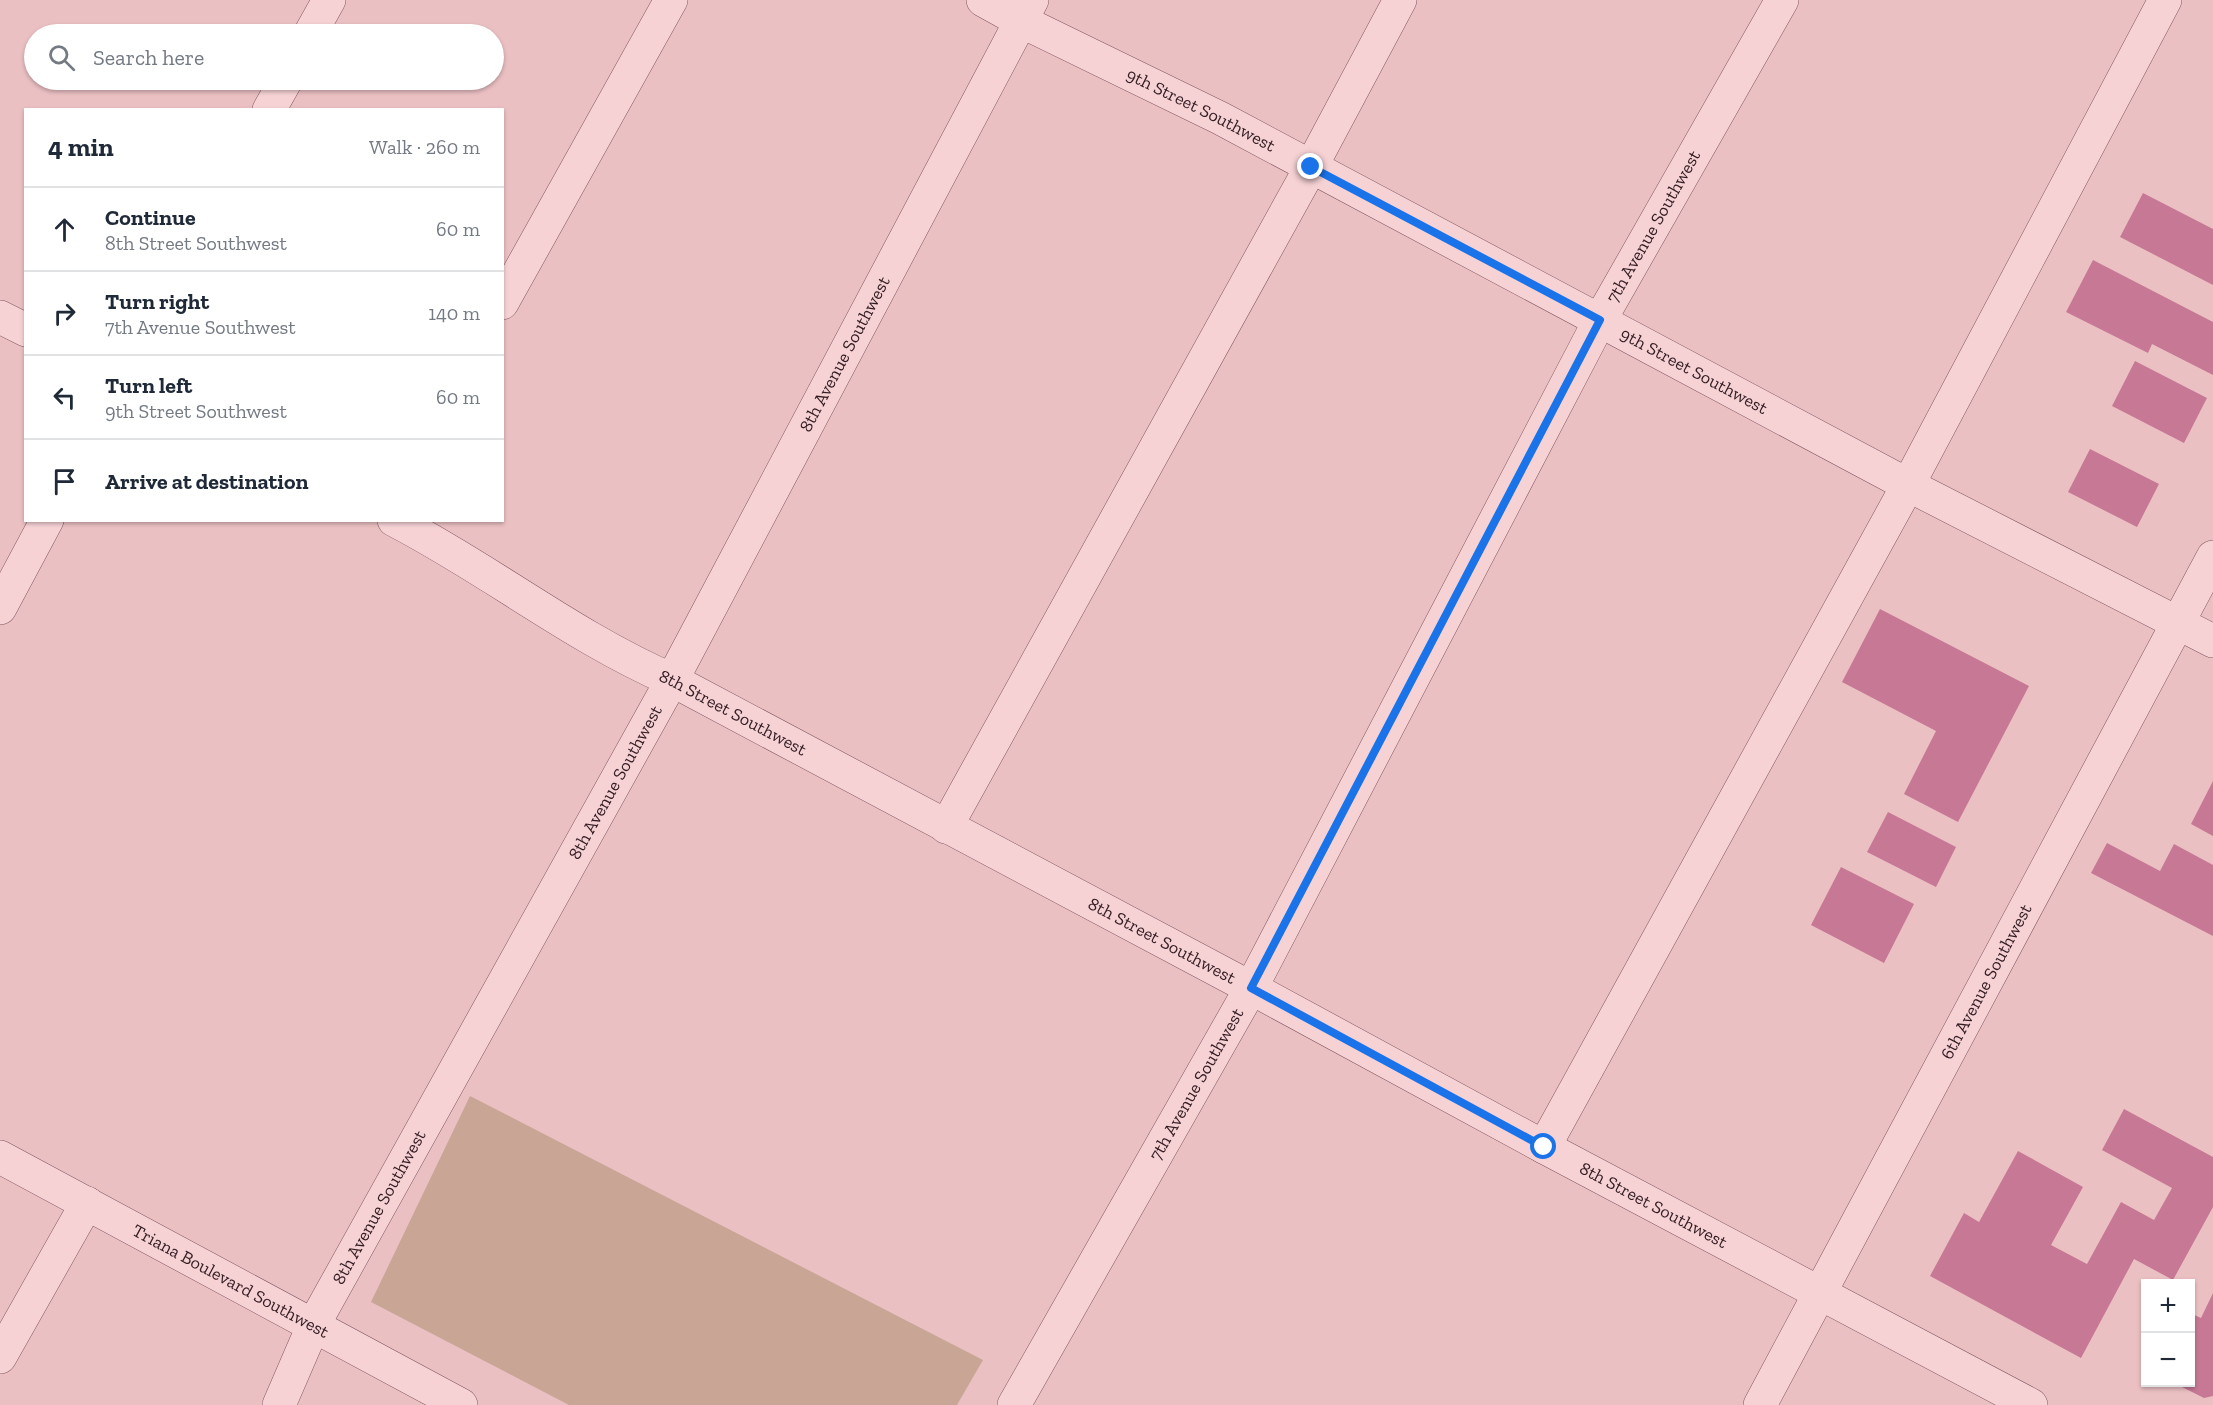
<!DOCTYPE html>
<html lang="en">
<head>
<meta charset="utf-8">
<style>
	:root { --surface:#fff; --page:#f2f2f3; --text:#1f2937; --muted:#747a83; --line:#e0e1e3 }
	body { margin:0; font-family:"Zilla Slab",serif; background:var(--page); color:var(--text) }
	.controls { position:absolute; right:18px; bottom:18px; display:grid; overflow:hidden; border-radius:0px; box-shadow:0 2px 4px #0004 }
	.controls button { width:54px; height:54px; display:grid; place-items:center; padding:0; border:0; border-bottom:2px solid var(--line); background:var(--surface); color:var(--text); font:30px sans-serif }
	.stop { position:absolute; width:18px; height:18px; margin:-14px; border:4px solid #1a73e8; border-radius:50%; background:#fff }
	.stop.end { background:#1a73e8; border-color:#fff; box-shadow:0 2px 6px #0008 }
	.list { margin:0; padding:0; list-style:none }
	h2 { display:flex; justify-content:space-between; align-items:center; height:78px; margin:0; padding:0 24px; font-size:26px }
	h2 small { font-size:20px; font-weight:400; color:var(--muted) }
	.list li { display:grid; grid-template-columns:39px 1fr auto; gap:18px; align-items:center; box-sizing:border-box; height:84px; padding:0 24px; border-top:2px solid var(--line) }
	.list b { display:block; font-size:22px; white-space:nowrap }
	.list p { margin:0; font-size:20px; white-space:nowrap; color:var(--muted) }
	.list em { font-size:20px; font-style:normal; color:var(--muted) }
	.icon { flex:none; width:33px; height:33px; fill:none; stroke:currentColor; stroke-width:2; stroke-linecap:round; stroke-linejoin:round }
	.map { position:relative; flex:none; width:2213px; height:1405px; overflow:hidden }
	.search { position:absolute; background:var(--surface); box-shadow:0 2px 4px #0004; left:24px; top:24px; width:480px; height:66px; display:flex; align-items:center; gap:15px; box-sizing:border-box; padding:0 21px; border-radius:33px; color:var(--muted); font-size:22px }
	.panel { position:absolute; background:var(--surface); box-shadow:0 2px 4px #0004; left:24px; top:108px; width:480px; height:414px; border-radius:0px }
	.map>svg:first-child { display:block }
	.green { fill:#c8a595 }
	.building { fill:#c77895 }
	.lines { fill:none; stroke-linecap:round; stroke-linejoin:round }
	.minor-casing { stroke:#825964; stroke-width:34 }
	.minor { stroke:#f6d2d5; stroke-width:33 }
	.route { stroke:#1a73e8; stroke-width:8 }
	.labels { text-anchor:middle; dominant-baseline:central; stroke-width:6; stroke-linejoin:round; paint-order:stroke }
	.street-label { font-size:18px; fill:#331d23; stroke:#f3cfd1 }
</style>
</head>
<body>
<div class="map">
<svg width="2213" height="1405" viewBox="0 0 2213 1405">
	<rect width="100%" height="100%" fill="#ebc0c3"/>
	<path class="green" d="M470,1096L983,1360L957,1405H569L371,1302Z"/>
	<path class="building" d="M2143,193L2213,229V285L2120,237Z
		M2093,260L2213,322V375L2152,344L2148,353L2066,312Z
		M2135,361L2207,398L2184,443L2112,406Z
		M2090,449L2159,484L2137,527L2068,492Z
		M1880,609L2029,686L1958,822L1904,794L1936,731L1842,682Z
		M2213,781V836L2191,824Z
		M1888,812L1956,847L1936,887L1867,852Z
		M2107,843L2160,871L2174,844L2213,865V936L2091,873Z
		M1841,867L1914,904L1884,963L1811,925Z
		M2124,1109L2213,1157V1207L2173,1280L2134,1259L2081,1358L1930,1276L1964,1213L1979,1222L2018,1151L2083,1187L2051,1245L2087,1264L2121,1202L2154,1220L2172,1188L2102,1150Z
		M2213,1293V1396L2204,1398L2172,1382H2190V1313L2201,1318Z"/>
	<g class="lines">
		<g class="minor-casing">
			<g id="minor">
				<path id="s1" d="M983,0L1021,21L1220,118L1908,485L2213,641"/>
				<path d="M310,34L329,0"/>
				<path d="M269,110L286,80"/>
				<path d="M502,303L671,0"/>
				<path d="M0,317L26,330"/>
				<path id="s2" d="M394,520C489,569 573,637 672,680L1251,988L1544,1147L2031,1405"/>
				<path d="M0,608L47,520"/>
				<path d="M946,827L1311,167L1400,0"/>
				<path d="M1544,1147L1908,485L2165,0"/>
				<path id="s3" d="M0,1157L461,1405"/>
				<path d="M0,1357L87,1203"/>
				<path id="s4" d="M279,1405L314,1324L672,680L1032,0"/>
				<path id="s5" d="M1014,1405L1251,988L1600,320L1782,0"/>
				<path id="s6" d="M1760,1405L2213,557"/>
			</g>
		</g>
		<use href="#minor" class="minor"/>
	</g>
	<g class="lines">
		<path class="route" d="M1311,167L1600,320L1251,988L1544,1147"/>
	</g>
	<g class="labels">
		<g class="street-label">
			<text stroke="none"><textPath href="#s1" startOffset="244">9th Street Southwest</textPath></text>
			<text stroke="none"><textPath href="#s5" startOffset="1341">7th Avenue Southwest</textPath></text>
			<text stroke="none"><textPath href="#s4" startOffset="1194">8th Avenue Southwest</textPath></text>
			<text stroke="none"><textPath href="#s1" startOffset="802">9th Street Southwest</textPath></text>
			<text stroke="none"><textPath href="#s2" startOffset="390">8th Street Southwest</textPath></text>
			<text stroke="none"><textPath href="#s4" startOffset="708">8th Avenue Southwest</textPath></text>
			<text stroke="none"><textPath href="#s2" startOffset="876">8th Street Southwest</textPath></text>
			<text stroke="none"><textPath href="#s6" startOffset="480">6th Avenue Southwest</textPath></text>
			<text stroke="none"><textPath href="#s5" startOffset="369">7th Avenue Southwest</textPath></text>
			<text stroke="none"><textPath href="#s2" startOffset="1434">8th Street Southwest</textPath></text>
			<text stroke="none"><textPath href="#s4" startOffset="222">8th Avenue Southwest</textPath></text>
			<text stroke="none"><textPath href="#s3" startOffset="262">Triana Boulevard Southwest</textPath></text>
		</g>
	</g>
</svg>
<div class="controls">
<button>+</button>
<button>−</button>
</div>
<div class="stop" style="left:1544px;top:1147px"></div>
<div class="stop end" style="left:1311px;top:167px"></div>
<div class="search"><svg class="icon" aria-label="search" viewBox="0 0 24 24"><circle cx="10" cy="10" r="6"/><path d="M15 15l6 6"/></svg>Search here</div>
<section class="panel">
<h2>4 min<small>Walk · 260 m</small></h2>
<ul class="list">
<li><svg class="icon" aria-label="ahead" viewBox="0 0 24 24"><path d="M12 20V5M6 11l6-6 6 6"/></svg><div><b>Continue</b><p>8th Street Southwest</p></div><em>60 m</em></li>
<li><svg class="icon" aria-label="right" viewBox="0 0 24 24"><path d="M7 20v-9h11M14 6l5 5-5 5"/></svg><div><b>Turn right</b><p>7th Avenue Southwest</p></div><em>140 m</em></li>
<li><svg class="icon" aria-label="left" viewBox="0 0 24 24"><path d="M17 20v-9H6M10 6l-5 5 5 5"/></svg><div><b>Turn left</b><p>9th Street Southwest</p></div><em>60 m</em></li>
<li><svg class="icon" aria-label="arrive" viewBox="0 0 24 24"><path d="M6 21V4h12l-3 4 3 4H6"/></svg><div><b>Arrive at destination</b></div></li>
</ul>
</section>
</div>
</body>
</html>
